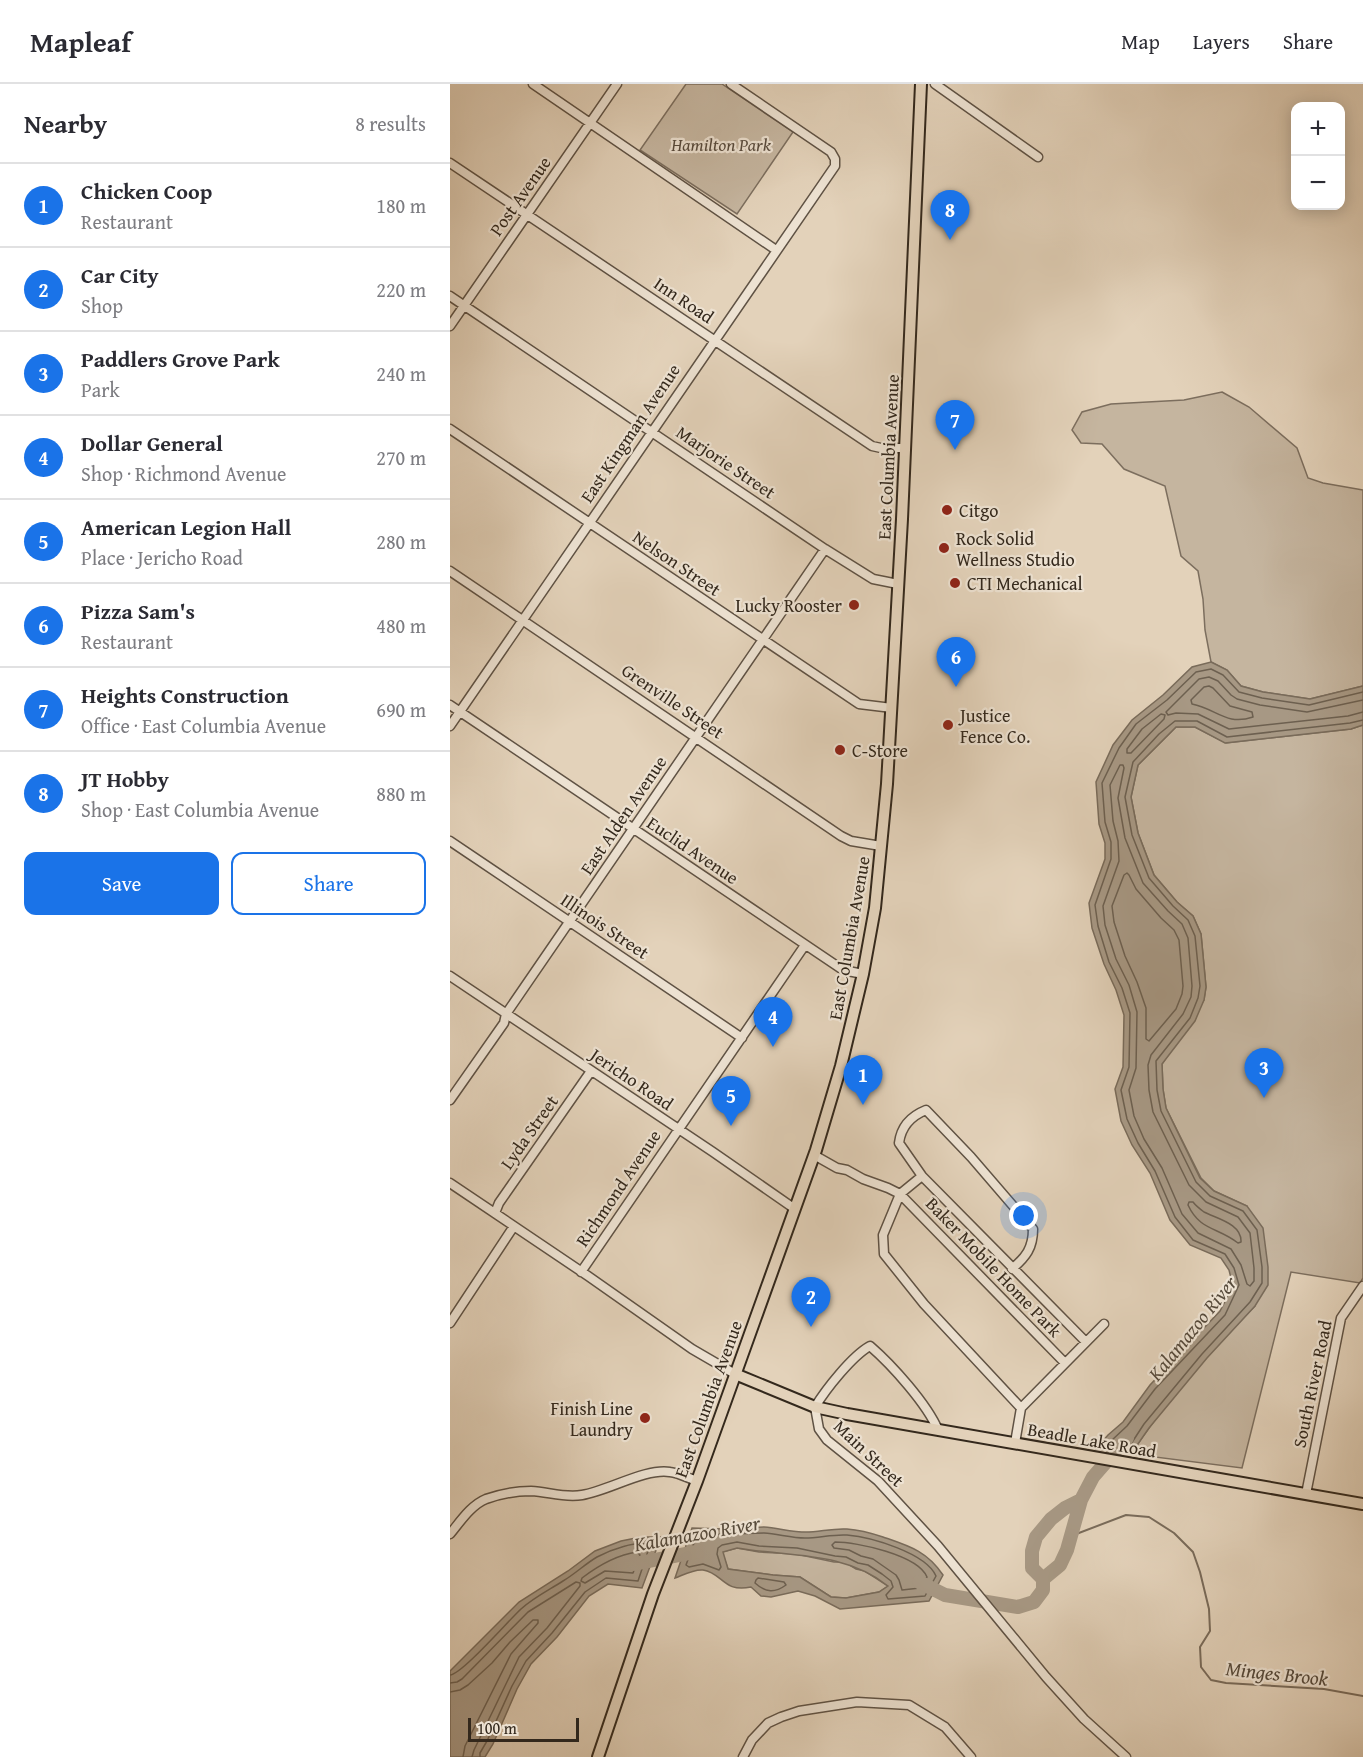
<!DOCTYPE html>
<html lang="en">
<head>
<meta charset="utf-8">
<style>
	:root { --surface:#fff; --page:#f7f7f7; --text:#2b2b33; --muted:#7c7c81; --line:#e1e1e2; --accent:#1a73e8 }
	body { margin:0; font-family:"Gentium Book Plus",serif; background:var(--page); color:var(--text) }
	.controls { position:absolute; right:18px; top:18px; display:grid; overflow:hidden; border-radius:12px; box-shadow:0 3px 15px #0003 }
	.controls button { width:54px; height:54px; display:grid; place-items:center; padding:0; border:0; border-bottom:2px solid var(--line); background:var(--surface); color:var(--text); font:30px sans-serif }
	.scale { position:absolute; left:18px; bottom:15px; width:111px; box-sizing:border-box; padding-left:6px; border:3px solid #33281c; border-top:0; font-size:16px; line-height:21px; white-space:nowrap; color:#33281c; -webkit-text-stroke:4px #ede2d2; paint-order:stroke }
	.you { position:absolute; left:574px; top:1132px; width:21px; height:21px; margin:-15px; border:4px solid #fff; border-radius:50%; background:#1a73e8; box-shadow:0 0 0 9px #1a73e833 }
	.badge { display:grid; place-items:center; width:39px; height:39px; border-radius:50%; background:var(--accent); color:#fff; font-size:20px; font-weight:700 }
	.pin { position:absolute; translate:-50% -50px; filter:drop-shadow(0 2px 3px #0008) }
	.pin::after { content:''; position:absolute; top:32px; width:21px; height:18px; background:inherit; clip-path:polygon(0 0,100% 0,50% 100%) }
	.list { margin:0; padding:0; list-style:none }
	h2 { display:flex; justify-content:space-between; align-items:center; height:78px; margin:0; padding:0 24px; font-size:26px }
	h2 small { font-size:20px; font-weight:400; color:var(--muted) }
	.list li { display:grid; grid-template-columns:39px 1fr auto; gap:18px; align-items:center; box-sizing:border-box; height:84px; padding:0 24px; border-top:2px solid var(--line) }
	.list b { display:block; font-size:22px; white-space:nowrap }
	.list p { margin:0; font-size:20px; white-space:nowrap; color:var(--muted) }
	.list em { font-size:20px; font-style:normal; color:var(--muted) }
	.actions { display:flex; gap:12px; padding:18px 24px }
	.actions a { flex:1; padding:14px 0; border:2px solid var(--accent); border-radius:12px; text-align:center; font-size:21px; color:var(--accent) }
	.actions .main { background:var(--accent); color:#fff }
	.map { position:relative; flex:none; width:913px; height:1673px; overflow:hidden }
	header { display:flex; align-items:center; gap:36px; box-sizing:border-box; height:84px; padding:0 30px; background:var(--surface); border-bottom:2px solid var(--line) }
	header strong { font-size:28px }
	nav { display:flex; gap:33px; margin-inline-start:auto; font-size:21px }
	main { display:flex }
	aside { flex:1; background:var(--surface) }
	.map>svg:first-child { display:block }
	.green { fill:#c5b59f; stroke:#7c6e5e; stroke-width:1.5 }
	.water { fill:#a79884; stroke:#796b5a; stroke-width:1.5; fill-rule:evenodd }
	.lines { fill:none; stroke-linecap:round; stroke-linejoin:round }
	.shore { stroke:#6d6050; stroke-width:1.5 }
	.stream { stroke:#796b5a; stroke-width:2 }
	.river { stroke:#a79884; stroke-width:14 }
	.minor-casing { stroke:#5f5244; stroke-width:11 }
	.major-casing { stroke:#33281c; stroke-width:14 }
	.minor { stroke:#ede2d2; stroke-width:8 }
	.major { stroke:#e3d2ba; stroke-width:10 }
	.poi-dot { fill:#8f2418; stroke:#ede2d2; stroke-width:2 }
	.labels { text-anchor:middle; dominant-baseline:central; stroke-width:4.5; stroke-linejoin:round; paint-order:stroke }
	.park-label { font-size:18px; font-style:italic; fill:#584b3d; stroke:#ede2d2 }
	.street-label { font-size:18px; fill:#33281c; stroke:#ede2d2 }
	.poi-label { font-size:18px; fill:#33281c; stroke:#ede2d2; text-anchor:start }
	.water-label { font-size:20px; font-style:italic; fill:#564a3b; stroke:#ede2d2 }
</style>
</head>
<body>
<header>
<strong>Mapleaf</strong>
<nav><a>Map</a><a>Layers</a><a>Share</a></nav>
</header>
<main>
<aside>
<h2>Nearby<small>8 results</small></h2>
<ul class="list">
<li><span class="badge">1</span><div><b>Chicken Coop</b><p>Restaurant</p></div><em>180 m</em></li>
<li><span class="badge">2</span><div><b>Car City</b><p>Shop</p></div><em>220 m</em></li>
<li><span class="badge">3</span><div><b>Paddlers Grove Park</b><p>Park</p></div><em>240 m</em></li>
<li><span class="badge">4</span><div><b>Dollar General</b><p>Shop · Richmond Avenue</p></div><em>270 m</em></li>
<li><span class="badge">5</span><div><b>American Legion Hall</b><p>Place · Jericho Road</p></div><em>280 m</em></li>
<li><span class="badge">6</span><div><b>Pizza Sam's</b><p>Restaurant</p></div><em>480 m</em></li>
<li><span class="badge">7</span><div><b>Heights Construction</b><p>Office · East Columbia Avenue</p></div><em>690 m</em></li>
<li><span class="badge">8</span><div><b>JT Hobby</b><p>Shop · East Columbia Avenue</p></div><em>880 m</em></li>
</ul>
<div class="actions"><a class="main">Save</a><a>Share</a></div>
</aside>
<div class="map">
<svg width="913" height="1673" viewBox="0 0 913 1673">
	<rect width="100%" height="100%" fill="#e3d2ba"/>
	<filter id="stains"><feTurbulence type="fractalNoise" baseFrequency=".00333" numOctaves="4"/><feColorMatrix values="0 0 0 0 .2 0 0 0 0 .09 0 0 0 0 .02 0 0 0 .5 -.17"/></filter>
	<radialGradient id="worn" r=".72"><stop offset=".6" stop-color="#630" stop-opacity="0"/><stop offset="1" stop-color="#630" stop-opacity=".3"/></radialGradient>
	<path class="green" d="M236,0H272L343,48L287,130L190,66Z
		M772,308L799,323L847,364L858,394L873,399L913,406V602L860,615L813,608L791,602L777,586L761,578L755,546L753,515L748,487L731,472L715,402L674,385L652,360L631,359L622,346L632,328L661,320L734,316Z
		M913,641V1194L910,1199L841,1188L792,1384L681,1370C716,1317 760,1267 805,1222L797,1122L764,1107L751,1094L716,1024L713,1005L712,980L754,916L756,903L751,850L743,832L727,818L704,791L688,749L681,713L688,681L726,643H745L776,659L901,645Z
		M287,1464L309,1468L346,1470L384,1478H395L406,1485L415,1487L438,1502L429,1508L396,1514L381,1513L350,1493L323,1491L278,1485L272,1468Z"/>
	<path class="water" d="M761,578L777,586L791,602L813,608L860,615L913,602V641L901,645L775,659L745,643H726L688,681L681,713L688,749L704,791L727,818L743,832L751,850L756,903L754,916L745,937L712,980L713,1005L716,1024L750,1094L764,1107L797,1122L813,1144L818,1183V1201L805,1222L757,1274L699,1344L681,1370L646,1365L658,1351L673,1338L700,1301L770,1227L783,1202L779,1186L771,1174L740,1161L720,1136L700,1089L682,1061L671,1037L665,1005L673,983L674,931L666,906L654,880L642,844L639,819L655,775V759L649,740L646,698L663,661L682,636L713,611L742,583Z
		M314,1443C328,1444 342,1448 356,1448C369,1448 383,1444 397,1445C410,1446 421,1449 433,1453C459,1462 477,1467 493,1491L479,1517L390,1525L365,1512L348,1507L321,1513L311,1512L301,1503C273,1509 273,1489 253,1486C244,1485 233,1491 225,1494L242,1444L275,1445ZM287,1464C339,1473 394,1467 438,1502L429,1508L396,1514L381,1513L350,1493L323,1491L278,1485L273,1468Z
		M191,1453H211L192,1504L158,1500L139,1512L107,1553L81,1580L67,1605L43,1660L35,1673H0V1587L69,1518L118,1487L145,1467L171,1457Z"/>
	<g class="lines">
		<path class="shore" d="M759,602L763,604L780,622L802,628L803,633C776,642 767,625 742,620L741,616L754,603Z
			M913,608L859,621L812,614L789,608L773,591L761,585L746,588L717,616L686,640L669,664L652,699L655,738L661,758V775L645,821L648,842L659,878L672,904L680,929L679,983L671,1006L677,1035L688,1059L705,1087L725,1133L743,1156L775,1170L784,1184L789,1201L775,1231L705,1305L677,1342L661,1357L662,1361L679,1363L694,1340L752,1270L800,1218L812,1199V1183L807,1146L793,1127L760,1112L746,1098L711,1027L707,1006L706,977L740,934L748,914L750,902L745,852L738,836L723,822L699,794L682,751L675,713L683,678L709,650L725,637H747L777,653L900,639L913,636
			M913,616L857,628L810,621L787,615L781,611L768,597L759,593L749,595L716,628L718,631L726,629L748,630L779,645L898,632L913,628
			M711,630L715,631L714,635L681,669H677V665L692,645Z
			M670,681H673L674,684L668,714L675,754L693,799L718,827L732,840L738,854L742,902L741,913L733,930L701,971L698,981L699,1006L703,1028L739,1101L756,1118L788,1133L800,1149L804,1184V1197L800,1202L797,1200L791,1181L781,1165L748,1149L732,1130L712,1084L694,1055L684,1032L679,1006L686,984L687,928L679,901L666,875L655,841L653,822L669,777L668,757L663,737L660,701Z
			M677,789L679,791L686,805L711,834L724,846L729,856L733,902L732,910L726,925L699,957L696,955V924L687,898L675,872L664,838L662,822L674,791Z
			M739,1118H743C746,1122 750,1125 754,1128C768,1135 792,1140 791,1158L788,1159C768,1143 750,1147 738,1121Z
			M314,1449C328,1450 342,1454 355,1454C369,1454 383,1450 397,1451C421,1453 476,1469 486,1492L475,1512L438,1515L436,1511L443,1503L441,1497L432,1490L418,1481L408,1479L396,1473L385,1472L347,1464L309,1462L287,1458L272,1461L268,1464L267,1470L271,1483L269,1486L253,1480L239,1483L236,1481L247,1451Z
			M385,1458C407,1458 468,1471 477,1493L470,1504L452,1506L449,1496L446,1491L423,1475L411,1472L399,1466L384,1464L382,1461Z
			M187,1468L190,1471L183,1489L155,1487L135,1499L131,1497L132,1494C149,1481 166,1471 187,1468Z
			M308,1494L334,1498L336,1501C325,1509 316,1509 305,1499L306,1496Z
			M0,1591C12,1590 58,1537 71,1525C83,1514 99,1506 113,1497C125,1490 135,1480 147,1473C160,1466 187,1456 200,1461L188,1497L156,1494L135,1508L102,1549L76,1577L62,1602L37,1657L30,1669V1673
			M0,1599L7,1598L12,1595L78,1528L126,1498L130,1499V1502L97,1544L69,1573L24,1666L22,1673
			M0,1608L10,1606L18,1601L42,1579L60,1558L83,1536H88V1539L61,1570L15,1662L13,1673"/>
		<path class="stream" d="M621,1452L676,1431L699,1433L724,1449L743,1468L750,1488L759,1525L760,1547L750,1563L751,1583L761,1596L776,1599L874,1605L913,1612"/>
		<path class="river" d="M184,1480L250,1467
			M593,1495L610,1481L617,1466L631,1416
			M469,1498L495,1511L568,1523L584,1518L593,1506V1495L582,1484V1467L586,1453L601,1435L615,1424L631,1416L643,1393L677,1354"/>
		<g class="minor-casing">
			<path id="minor" d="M83,0L326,166
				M485,0L588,73
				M0,79L422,362L431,364H455
				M0,212L375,465L423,495L448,500
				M0,242L167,0
				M0,345L409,620L442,624
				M0,487L391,752L401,757L431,762
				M0,621L393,886L413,890
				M0,642L385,82V75L381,68L281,0
				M0,757L292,954
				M0,892L263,1068L345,1125
				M0,1016L54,939L56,930L375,465
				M364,1071L387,1084L397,1086L413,1095L438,1104L450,1110L615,1279
				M472,1092L450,1110L433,1151L434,1170L474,1220L571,1324
				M0,1099L138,1192L242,1265L285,1290
				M45,1129L49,1119L141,987
				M562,1185C576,1173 583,1164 583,1145L521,1073L476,1026C461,1032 451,1043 449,1059L472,1092L636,1258
				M131,1188L355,861
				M0,1239L64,1142
				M488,1346C477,1320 442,1281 420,1262C402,1272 376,1305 365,1323L369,1345L377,1356L428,1397L488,1462L596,1593L634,1635L676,1673
				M565,1359L571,1324L654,1240
				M856,1410L891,1234L913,1202
				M0,1450C10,1438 21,1421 36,1415C50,1410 66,1407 81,1407C99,1408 114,1414 132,1411C158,1407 195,1384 220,1388C229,1389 238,1394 247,1397
				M293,1673L302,1656L318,1639L331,1633L349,1627L407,1618L459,1621L495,1643L521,1673"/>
		</g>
		<g class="major-casing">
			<path id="major" d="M285,1290L365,1323L397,1330L913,1420
				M148,1673L203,1510L247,1397L366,1066L391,982L413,890L425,824L437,700L452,435L471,0"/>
		</g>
		<use href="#minor" class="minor"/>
		<use href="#major" class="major"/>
	</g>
	<g class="poi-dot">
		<circle cx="497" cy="426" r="6"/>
		<circle cx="494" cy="464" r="6"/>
		<circle cx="505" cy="499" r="6"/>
		<circle cx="404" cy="521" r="6"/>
		<circle cx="498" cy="641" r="6"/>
		<circle cx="390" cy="666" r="6"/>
		<circle cx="195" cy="1334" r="6"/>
	</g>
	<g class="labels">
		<g class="park-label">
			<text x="271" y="60">Hamilton Park</text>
		</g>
		<g class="street-label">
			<text transform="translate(70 112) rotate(-55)">Post Avenue</text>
			<text transform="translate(234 216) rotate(34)">Inn Road</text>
			<text transform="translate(180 349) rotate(-56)">East Kingman Avenue</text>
			<text transform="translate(438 373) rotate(-87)">East Columbia Avenue</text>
			<text transform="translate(276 378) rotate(34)">Marjorie Street</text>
			<text transform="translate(227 479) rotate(34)">Nelson Street</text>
			<text transform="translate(223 617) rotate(34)">Grenville Street</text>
			<text transform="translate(173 731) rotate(-56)">East Alden Avenue</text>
			<text transform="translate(243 766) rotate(34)">Euclid Avenue</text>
			<text transform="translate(155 842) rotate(34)">Illinois Street</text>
			<text transform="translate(399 854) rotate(-80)">East Columbia Avenue</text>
			<text transform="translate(182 995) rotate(34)">Jericho Road</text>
			<text transform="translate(79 1048) rotate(-55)">Lyda Street</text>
			<text transform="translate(168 1104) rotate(-56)">Richmond Avenue</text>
			<text transform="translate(544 1183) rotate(46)">Baker Mobile Home Park</text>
			<text transform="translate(862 1300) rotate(-78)">South River Road</text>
			<text transform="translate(258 1315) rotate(-70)">East Columbia Avenue</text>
			<text transform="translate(642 1356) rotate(10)">Beadle Lake Road</text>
			<text transform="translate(419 1369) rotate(43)">Main Street</text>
		</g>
		<g class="poi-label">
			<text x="509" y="426">Citgo</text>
			<text x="506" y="454">Rock Solid<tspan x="506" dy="21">Wellness Studio</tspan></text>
			<text x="517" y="499">CTI Mechanical</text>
			<text x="392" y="521" text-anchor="end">Lucky Rooster</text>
			<text x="510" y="631">Justice<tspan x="510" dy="21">Fence Co.</tspan></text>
			<text x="402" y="666">C-Store</text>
			<text x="183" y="1324" text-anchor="end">Finish Line<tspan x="183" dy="21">Laundry</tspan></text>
		</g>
		<g class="water-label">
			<text transform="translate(742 1244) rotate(-51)">Kalamazoo River</text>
			<text transform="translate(247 1449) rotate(-10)">Kalamazoo River</text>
			<text transform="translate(827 1589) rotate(6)">Minges Brook</text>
		</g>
	</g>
	<rect width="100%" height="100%" filter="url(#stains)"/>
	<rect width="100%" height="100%" fill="url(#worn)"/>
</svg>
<div class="controls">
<button>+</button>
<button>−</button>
</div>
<div class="scale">100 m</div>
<div class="you"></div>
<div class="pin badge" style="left:413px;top:1021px">1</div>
<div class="pin badge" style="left:361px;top:1243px">2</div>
<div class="pin badge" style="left:814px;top:1014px">3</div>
<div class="pin badge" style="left:323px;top:963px">4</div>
<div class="pin badge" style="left:281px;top:1042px">5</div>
<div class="pin badge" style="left:506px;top:603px">6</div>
<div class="pin badge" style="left:505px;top:366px">7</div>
<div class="pin badge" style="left:500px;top:156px">8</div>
</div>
</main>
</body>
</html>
